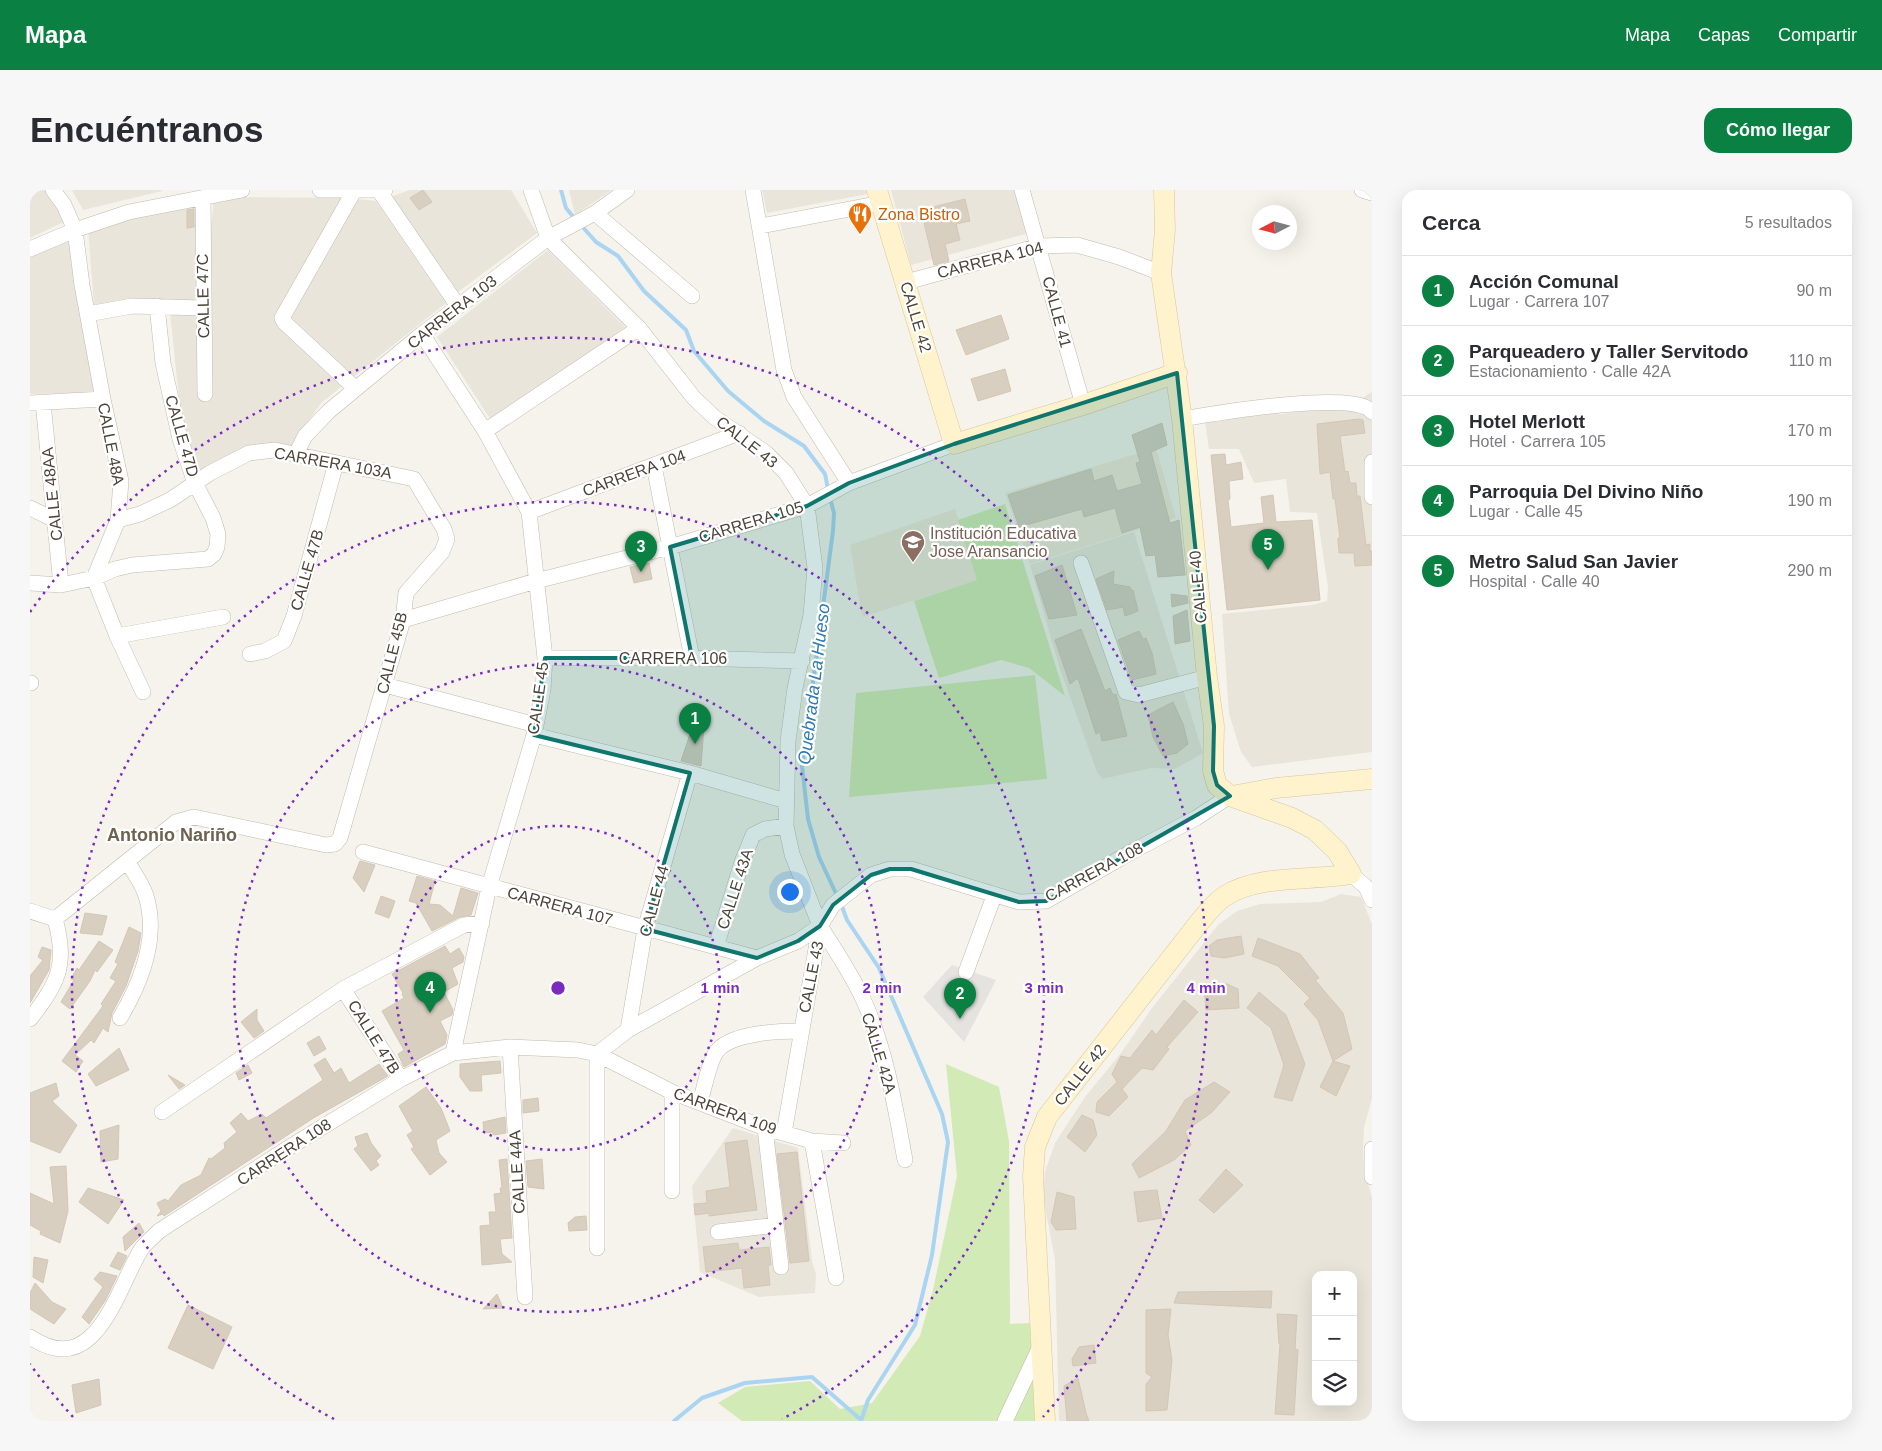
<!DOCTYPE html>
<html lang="es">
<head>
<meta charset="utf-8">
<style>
	:root { --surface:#fff; --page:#f7f7f7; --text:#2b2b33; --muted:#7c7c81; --line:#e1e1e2; --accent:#0b8043 }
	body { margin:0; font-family:Helvetica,sans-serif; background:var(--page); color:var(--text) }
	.controls { position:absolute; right:15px; bottom:15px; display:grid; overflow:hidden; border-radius:10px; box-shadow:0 5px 20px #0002 }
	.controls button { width:45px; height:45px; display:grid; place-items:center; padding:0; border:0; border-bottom:1px solid var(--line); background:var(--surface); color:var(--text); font:25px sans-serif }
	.compass { position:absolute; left:1222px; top:15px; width:45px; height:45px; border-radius:50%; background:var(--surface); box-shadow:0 5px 20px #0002; rotate:264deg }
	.you { position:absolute; left:759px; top:701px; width:18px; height:18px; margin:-12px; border:4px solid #fff; border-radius:50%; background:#1a73e8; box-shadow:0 0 0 8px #1a73e833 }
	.badge { display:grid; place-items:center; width:32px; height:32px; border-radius:50%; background:var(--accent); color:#fff; font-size:16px; font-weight:700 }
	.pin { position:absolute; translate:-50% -41px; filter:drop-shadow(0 1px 2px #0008) }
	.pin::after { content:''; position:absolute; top:26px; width:18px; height:15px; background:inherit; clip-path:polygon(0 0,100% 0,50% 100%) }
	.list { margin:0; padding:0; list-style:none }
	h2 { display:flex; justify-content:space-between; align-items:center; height:65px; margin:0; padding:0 20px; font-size:21px }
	h2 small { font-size:16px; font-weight:400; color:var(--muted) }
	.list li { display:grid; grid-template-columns:32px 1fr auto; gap:15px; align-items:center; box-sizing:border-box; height:70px; padding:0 20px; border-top:1px solid var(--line) }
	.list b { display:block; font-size:19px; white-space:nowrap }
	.list p { margin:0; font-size:16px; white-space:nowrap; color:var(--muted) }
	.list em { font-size:16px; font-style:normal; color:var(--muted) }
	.icon { flex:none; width:28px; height:28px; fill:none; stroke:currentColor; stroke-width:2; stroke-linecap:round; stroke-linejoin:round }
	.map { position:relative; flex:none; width:1342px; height:1231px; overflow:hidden; border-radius:15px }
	header { display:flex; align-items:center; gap:30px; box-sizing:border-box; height:70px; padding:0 25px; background:var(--accent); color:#fff }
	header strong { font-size:24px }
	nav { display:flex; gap:28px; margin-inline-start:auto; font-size:18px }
	.intro { display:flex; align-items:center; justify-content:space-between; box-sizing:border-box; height:120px; padding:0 30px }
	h1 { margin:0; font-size:35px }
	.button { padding:12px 22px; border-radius:15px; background:var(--accent); color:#fff; font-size:18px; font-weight:700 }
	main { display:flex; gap:30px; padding:0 30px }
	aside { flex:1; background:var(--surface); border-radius:15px; box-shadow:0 5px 20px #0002 }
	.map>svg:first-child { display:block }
	.residential { fill:#eae5da; fill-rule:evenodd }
	.education { fill:#efe8d6 }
	.green { fill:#d2eab5 }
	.parking { fill:#e5e3e0 }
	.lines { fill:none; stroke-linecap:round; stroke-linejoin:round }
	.stream { stroke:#a9d4f2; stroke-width:4 }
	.building { fill:#d8cfc1; stroke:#d3c7b4 }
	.street-casing { stroke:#c2bbae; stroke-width:16 }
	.secondary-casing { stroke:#d6c79b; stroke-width:21 }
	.street { stroke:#fff; stroke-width:15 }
	.secondary { stroke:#fff3cd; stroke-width:20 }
	.marked { fill:#0f766e; fill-opacity:0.2; stroke:#0f766e; stroke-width:4; stroke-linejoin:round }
	.ring { fill:none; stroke:#7b2cbf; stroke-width:2.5; stroke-dasharray:2.5 5 }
	.labels { text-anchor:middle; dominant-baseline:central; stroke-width:4.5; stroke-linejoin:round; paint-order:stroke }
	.food-label { font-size:16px; fill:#c56008; stroke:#fff; text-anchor:start }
	.street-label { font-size:16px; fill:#4b4439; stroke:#fff }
	.education-label { font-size:16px; fill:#785e54; stroke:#fff; text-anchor:start }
	.water-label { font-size:18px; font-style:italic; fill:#2e7ab2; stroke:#fff }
	.neighbourhood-label { font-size:18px; font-weight:bold; fill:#6e6250; stroke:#fff }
	.centre { fill:#7b2cbf; stroke:#fff; stroke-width:2.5 }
	.ring-label { font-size:15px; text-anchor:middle; font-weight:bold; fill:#7b2cbf; stroke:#fff; stroke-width:4.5; stroke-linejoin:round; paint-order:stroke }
</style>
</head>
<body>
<header>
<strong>Mapa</strong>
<nav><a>Mapa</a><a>Capas</a><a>Compartir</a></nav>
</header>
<div class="intro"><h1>Encuéntranos</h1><a class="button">Cómo llegar</a></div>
<main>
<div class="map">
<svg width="1342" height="1231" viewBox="0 0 1342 1231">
	<rect width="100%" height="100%" fill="#f6f3ec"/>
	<path class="residential" d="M0,0H25L40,29L0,48Z
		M42,0H132V1L53,20Z
		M380,0H481L507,43L428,102L360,7Z
		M539,0H582L545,25Z
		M732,0H837L838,4L737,23Z
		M861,0H985L999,43L881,75Z
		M184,7L315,8L346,11L416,113L291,213L261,257L170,285L153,245L140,123L64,116L58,38L170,13L176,90Z
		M44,45L64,203L0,204V63Z
		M518,60L595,137L461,230L407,147Z
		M1342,202V562L1222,577L1211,562L1199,524L1192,424L1282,415L1297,411L1298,398L1287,323L1260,322L1256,289L1224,293L1209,259H1179L1174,225L1220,220L1253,224L1327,211Z
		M1104,342L1173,563L1145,579L1121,578L1072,589L1067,582L1030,479L1000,375Z
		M1311,704L1331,707L1342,734V908L1334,938L1333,959L1334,978L1342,1008V1231H1029L1025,1070L1013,1006L1015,982L1025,953L1055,907L1091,863L1122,818L1188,735L1207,721L1230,714L1291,712ZM1286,1085H1323V1212H1286Z
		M703,938L768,958L782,1071L786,1084L785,1103L729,1107L670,1082L662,996Z"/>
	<path class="education" d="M1126,258L1146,328L1000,374L975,303Z
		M925,319L948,390L832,427L820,355Z"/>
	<path class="green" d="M975,314L1035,506L999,478L971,470L909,488L884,411L947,390L928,330Z
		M1005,485L1017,589L819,607L826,503Z
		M916,874L969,897L979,951L980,1134L1001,1133L1008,1231H712L688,1213L715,1197L780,1191L810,1219L842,1213L890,1146L903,1100L927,986Z"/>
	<path class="parking" d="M922,775L966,790L934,852L893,807Z"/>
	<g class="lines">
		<path class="stream" d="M531,0L536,18L545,29
			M550,34L566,52L588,66L614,101L656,140L664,161L698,201L734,231L774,256L795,284L798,299
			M800,308L804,323L803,341L772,576L778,629L789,667L808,708
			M811,714L817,730L849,778L912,924L918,952L902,1065L885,1135L838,1210L831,1231
			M644,1231L672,1208L715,1193L782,1187L830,1229"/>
	</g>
	<path class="building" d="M393,0L402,12L389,20L380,8Z
		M935,9L940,31L926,34L930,50L915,54L919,71L904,75L891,20Z
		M164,19V37L157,38V20Z
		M971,125L979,149L936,165L926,140Z
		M975,179L981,201L948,211L941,189Z
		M1329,229L1333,230L1335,243L1310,246L1315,282L1318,281L1320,293H1326L1327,306H1330L1336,355L1340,354V361H1342V375L1325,376L1324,363H1309L1308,348H1310L1305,309H1303L1300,282L1290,284L1287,234Z
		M1132,233L1137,255L1121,262L1140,333L1149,330L1155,385L1128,387L1125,365L1116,366L1110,337L1092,343L1085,318L1054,327L1052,319L989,337L978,305L1061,279L1064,291L1082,285L1087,301L1112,294L1106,273L1110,272L1102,245Z
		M1195,264L1196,275L1211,272L1213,289L1199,291L1200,309L1198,310L1201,337L1234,333L1231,307L1243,305L1246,332L1282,330L1290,410L1197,420L1181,265Z
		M619,373L622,389L604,393L600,377Z
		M1032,375L1047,425L1019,429L1005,386Z
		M1084,381L1083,394L1100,397L1101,400H1103L1108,421L1095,426L1093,417L1077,420L1066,389Z
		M1141,404L1157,406L1158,413L1142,417Z
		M1157,420L1160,451L1145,454L1143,426Z
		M1051,439L1075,501L1080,498L1083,505L1086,504L1097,546L1072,551L1070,542L1066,544L1048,488L1040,494L1025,450Z
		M1109,441L1113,449L1116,448L1122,463L1126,484L1102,490L1088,450Z
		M1143,512L1153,534L1158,554L1147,563L1133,566L1123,547L1118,525Z
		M663,535L674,536L671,576L651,571Z
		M330,671L345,675L334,702L323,688Z
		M387,686L405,691L399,714L410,715L423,726L431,698L448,703L441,725L430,727L402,741L386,713L379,711Z
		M351,706L365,711L359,728L345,723Z
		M55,723L77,726L72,745L50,743Z
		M99,737L111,743L108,761L96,796L82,823L78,842L73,838L64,853L61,850L45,865L53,871L46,882L32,871L73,816L71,814L86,791L80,788L88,774L85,772Z
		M1211,746L1214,764L1194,768L1181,766L1179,756L1187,750Z
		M1228,748L1270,764L1289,788L1285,790L1313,823L1322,859L1303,871L1288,830L1274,814L1280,808L1248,776L1222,766Z
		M69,751L83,760L67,782L65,780L60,791L40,819L31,812L44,790L41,789L47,778L49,780Z
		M415,756L420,764L429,758L434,767L433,772L422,778L428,794L414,802L423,820L422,825L410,831L417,845L415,854L374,877L368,864L374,860L352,821L374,808L372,804L373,803L362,784Z
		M12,757L21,760L19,780L0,813V786L13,770L8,767Z
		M1197,794L1208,799L1209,818L1176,820L1174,796Z
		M1229,802L1256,825L1275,874L1262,911L1244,907L1254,875L1241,838L1217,818Z
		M1154,810L1168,822L1137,857L1139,859L1123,880L1112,878L1092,899L1098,907L1079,926L1066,922L1067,912L1087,892L1082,884L1091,866L1100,868L1122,840L1126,845Z
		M227,819V830L234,841L224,848L211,832Z
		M289,846L296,859L284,866L277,853Z
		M89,858L99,880L66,896L58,884Z
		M295,868L304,883L311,878L319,893L349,874L358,886L285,927L134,1026L133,1024L127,1026L131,1021L127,1013L135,1009L138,1011L151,995L171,985L179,968L181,969L195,958L194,953L207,942L200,933L211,923L218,931L232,924L236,928L293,890L284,875Z
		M470,871L471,883L451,885L452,901H440L430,887V874Z
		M1303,871L1320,876L1306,906L1290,897Z
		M218,875L222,883L209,890L206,883Z
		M138,885L155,895L149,899Z
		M1184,892L1200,902L1181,923L1155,941L1161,955L1144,970L1109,988L1102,974L1136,941L1155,910Z
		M26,893L29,906L22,911L47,935L30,963L0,951V903Z
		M396,897L411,918L420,941L406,950L409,963L417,972L400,985L381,959L384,957L377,945L383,941L369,916Z
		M508,908L509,921L493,923V910Z
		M1052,925L1063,930L1067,945L1055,962L1037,947Z
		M475,927L476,943L464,945L462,942L454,943L453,932Z
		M89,935L88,969L71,972L70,941Z
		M337,943L341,953L351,966L346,971L349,975L341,981L324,959L328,956L325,947Z
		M717,950L727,1020L679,1026V1023L665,1025L664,1014L677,1013L676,1001L700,997L695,953Z
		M767,962L779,1071L760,1073L747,964Z
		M477,969L482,1048L470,1049L472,1064L482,1072L452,1075L450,1036L460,1035L459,1022H466L464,1004L471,1003L470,998H472L469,970Z
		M512,969L514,999L498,997L496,971Z
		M36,976L38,1021L30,1053L10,1044L11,1041L0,1035V1003L24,1014L20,977Z
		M1196,979L1213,995L1184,1023L1169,1010Z
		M58,998L94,1010L78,1034L49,1012Z
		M1127,1000L1132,1028L1108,1032L1104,1002Z
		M1027,1002L1044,1007L1046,1039L1026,1040L1021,1032Z
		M556,1026L557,1040L539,1041L538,1033L545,1027Z
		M109,1033L114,1042L95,1061L93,1047Z
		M708,1053L709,1060L739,1057L741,1075H738L740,1095L714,1098L712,1078L676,1082L673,1057Z
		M88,1062L97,1066L90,1080L80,1076Z
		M4,1067L18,1070L13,1093L3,1087Z
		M70,1082L87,1086L75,1111L59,1134L52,1127L73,1097L64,1089Z
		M5,1093L22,1112L36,1119L24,1134L0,1119V1103Z
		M1242,1101L1241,1118L1144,1113L1148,1102Z
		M467,1104L473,1118L453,1119Z
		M158,1115L202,1137L183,1179L138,1158Z
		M1141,1119L1138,1145L1142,1170L1137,1220L1116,1221V1194L1122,1187L1116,1183V1120Z
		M1247,1124L1267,1125L1265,1159L1268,1160L1264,1225L1245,1224L1250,1154H1249Z
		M1064,1155L1066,1173L1043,1176L1042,1169L1049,1157Z
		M1048,1188L1056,1223L1059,1231H1037L1034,1196Z
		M69,1189L71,1215L46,1223L42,1195Z"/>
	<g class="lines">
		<g class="street-casing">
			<path id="street" d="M23,0L34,15L45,40L52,95L73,209L91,291L88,330L64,388L87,446L113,502
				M290,0H355
				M501,0L518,48L609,138L664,208L684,227L736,263L756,283L777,316L785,378L781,425L765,498L758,551L756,636L762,664L790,736L754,943
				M723,0L754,180L764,207L819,293
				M992,0L1053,215
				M1332,0L1342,3
				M324,1L252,128L254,132L326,199
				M350,2L428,116
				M173,8L175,204
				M565,23L662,106
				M731,36L851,13
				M0,59L45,40L99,22L212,0
				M876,92L1009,56L1047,55L1089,67L1131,83
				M58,124L102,116L173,118
				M392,144L455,241L499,322L515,468L513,500L504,545L459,697L423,863
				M13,212L31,395
				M0,213L73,209
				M1152,229C1182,224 1326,199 1342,222
				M455,241L609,138
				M266,264L275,246L299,221L392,144L518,48L565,23L597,0
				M1342,272V307
				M624,276L662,468
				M0,318L25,330
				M499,322L709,243
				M1051,373L1096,502L1109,505L1177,487
				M0,393L31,395L64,388L85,379L102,375L178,369L184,364L187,357L188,344L183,328L165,293L150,249L133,173L127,116
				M373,430L506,391L640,357L777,316L819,293L924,254
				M87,446L193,427
				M220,464L235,461L254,451L264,426L306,273
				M515,468H662L772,471
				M0,493H1
				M355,495L506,535
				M504,545L660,583L756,611
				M333,662L727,768
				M1321,684L1336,697L1342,710
				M0,721L25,729
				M25,729L146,632L164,627L296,655L305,654L310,648L373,430L376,403L412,362L417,349L414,339L384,289L245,260L219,263L180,283L140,310L110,324L88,330
				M790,736C805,760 821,783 833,809C856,859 865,916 875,970
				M686,757L712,672L723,645L735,639L756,636
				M936,782L964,706
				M90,828C112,791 130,746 115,703C111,692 103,682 98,672
				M0,829C28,793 38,775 25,729
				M598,840L615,739L660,583
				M480,857L495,1107
				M371,889L313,799L434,735L452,733
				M642,902V1001
				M670,912C674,900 679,871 687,861C701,843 748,841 771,841
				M132,922L313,799
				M735,938L751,1077
				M782,951L806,1088
				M1342,959V987
				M688,1042L746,1035
				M567,1058V864L598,840L727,768L768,751L790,736L803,715L841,685L860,679H881L989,712L1016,711L1103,661L1166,628L1200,606
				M0,1147C67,1192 87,1097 112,1058C117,1052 123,1047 129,1041L263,955L371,889L423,863L480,857L548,860L567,864L642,902L735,938L782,951L813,953
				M975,1231L1010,1157"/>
		</g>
		<g class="secondary-casing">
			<path id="secondary" d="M847,0L924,254L1053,215L1147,183
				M1202,606L1246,598L1342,589
				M1015,1231L1003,986L1005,957L1017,927L1168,734C1176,724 1184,713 1195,706C1228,684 1282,691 1321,684L1307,661L1285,640L1262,628L1200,606L1187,595L1183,581L1184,536L1177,487L1152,229L1131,83L1135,40L1134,0"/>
		</g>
		<use href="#street" class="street"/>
		<use href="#secondary" class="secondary"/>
	</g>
	<path class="marked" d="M1147,183L1184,536L1183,581L1187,595L1200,606L1016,711L989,712L881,679H860L841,685L803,715L790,736L768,751L727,768L615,739L660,583L504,545L515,468H662L640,357L777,316L819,293L924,254Z"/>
	<g class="ring">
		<circle cx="528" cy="798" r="162"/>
		<circle cx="528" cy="798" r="324"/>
		<path d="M304 1229A486 486 0 1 1 752 1229"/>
		<path d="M43 1227A648 648 0 0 1 0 1174M0 422A648 648 0 1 1 1013 1227"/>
	</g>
	<defs>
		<g id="restaurant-pin" transform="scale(1.25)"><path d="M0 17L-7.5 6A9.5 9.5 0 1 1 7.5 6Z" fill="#e8710a" stroke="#fff"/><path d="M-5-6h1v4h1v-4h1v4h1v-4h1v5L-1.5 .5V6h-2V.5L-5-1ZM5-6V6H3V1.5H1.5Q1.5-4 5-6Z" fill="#fff"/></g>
		<g id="school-pin" transform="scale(1.25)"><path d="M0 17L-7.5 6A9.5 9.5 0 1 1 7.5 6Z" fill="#8d6e63" stroke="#fff"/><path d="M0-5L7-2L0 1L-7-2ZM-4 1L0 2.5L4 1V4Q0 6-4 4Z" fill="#fff"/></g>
	</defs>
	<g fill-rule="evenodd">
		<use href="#restaurant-pin" x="830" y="24"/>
		<use href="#school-pin" x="883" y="352"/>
	</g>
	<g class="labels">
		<g class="food-label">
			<text x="848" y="24">Zona Bistro</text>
		</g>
		<g class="street-label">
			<text transform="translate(960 70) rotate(-14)">CARRERA 104</text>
			<text transform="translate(173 106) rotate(-91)">CALLE 47C</text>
			<text transform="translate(422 122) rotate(-38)">CARRERA 103</text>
			<text transform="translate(1027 122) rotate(75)">CALLE 41</text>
			<text transform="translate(886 127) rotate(73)">CALLE 42</text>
			<text transform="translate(152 246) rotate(74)">CALLE 47D</text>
			<text transform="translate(717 252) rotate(38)">CALLE 43</text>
			<text transform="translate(81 254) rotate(79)">CALLE 48A</text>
			<text transform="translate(303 273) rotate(10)">CARRERA 103A</text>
			<text transform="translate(604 283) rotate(-20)">CARRERA 104</text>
			<text transform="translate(22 304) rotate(-96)">CALLE 48AA</text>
			<text transform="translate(721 332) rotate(-17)">CARRERA 105</text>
			<text transform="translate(277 380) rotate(-74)">CALLE 47B</text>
			<text transform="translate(1168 397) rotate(-95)">CALLE 40</text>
			<text transform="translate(362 463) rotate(-76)">CALLE 45B</text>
			<text x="643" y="468">CARRERA 106</text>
			<text transform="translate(508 508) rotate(-82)">CALLE 45</text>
			<text transform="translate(1064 682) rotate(-28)">CARRERA 108</text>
			<text transform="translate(705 699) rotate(-72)">CALLE 43A</text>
			<text transform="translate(624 711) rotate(-75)">CALLE 44</text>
			<text transform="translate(530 716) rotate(15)">CARRERA 107</text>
			<text transform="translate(781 787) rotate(-79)">CALLE 43</text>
			<text transform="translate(344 847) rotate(58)">CALLE 47B</text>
			<text transform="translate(849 863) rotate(73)">CALLE 42A</text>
			<text transform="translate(1050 885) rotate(-52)">CALLE 42</text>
			<text transform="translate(695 921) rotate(20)">CARRERA 109</text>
			<text transform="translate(254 962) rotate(-33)">CARRERA 108</text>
			<text transform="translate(487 982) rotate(-93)">CALLE 44A</text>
		</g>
		<g class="education-label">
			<text x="900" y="343">Institución Educativa<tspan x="900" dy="18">Jose Aransancio</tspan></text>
		</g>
		<g class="water-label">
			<text transform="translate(784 494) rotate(-83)">Quebrada La Hueso</text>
		</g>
		<g class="neighbourhood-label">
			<text x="142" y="645">Antonio Nariño</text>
		</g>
	</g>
	<circle cx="528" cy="798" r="8" class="centre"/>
	<g class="ring-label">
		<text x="690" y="803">1 min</text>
		<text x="852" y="803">2 min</text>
		<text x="1014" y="803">3 min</text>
		<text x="1176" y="803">4 min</text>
	</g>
</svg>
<div class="controls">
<button>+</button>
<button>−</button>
<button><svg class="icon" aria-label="layers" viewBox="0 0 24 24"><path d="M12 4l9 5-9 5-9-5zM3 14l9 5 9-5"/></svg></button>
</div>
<svg class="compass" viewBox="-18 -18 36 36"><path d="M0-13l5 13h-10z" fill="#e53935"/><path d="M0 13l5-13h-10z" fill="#7c7c81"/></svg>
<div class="you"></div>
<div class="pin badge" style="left:665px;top:554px">1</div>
<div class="pin badge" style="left:930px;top:829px">2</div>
<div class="pin badge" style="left:611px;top:382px">3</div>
<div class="pin badge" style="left:400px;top:823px">4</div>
<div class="pin badge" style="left:1238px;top:380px">5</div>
</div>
<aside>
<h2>Cerca<small>5 resultados</small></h2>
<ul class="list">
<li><span class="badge">1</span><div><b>Acción Comunal</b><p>Lugar · Carrera 107</p></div><em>90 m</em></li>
<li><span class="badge">2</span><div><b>Parqueadero y Taller Servitodo</b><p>Estacionamiento · Calle 42A</p></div><em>110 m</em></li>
<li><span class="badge">3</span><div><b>Hotel Merlott</b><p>Hotel · Carrera 105</p></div><em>170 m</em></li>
<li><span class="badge">4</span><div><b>Parroquia Del Divino Niño</b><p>Lugar · Calle 45</p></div><em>190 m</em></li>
<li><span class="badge">5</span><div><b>Metro Salud San Javier</b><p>Hospital · Calle 40</p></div><em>290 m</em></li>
</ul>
</aside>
</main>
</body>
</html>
